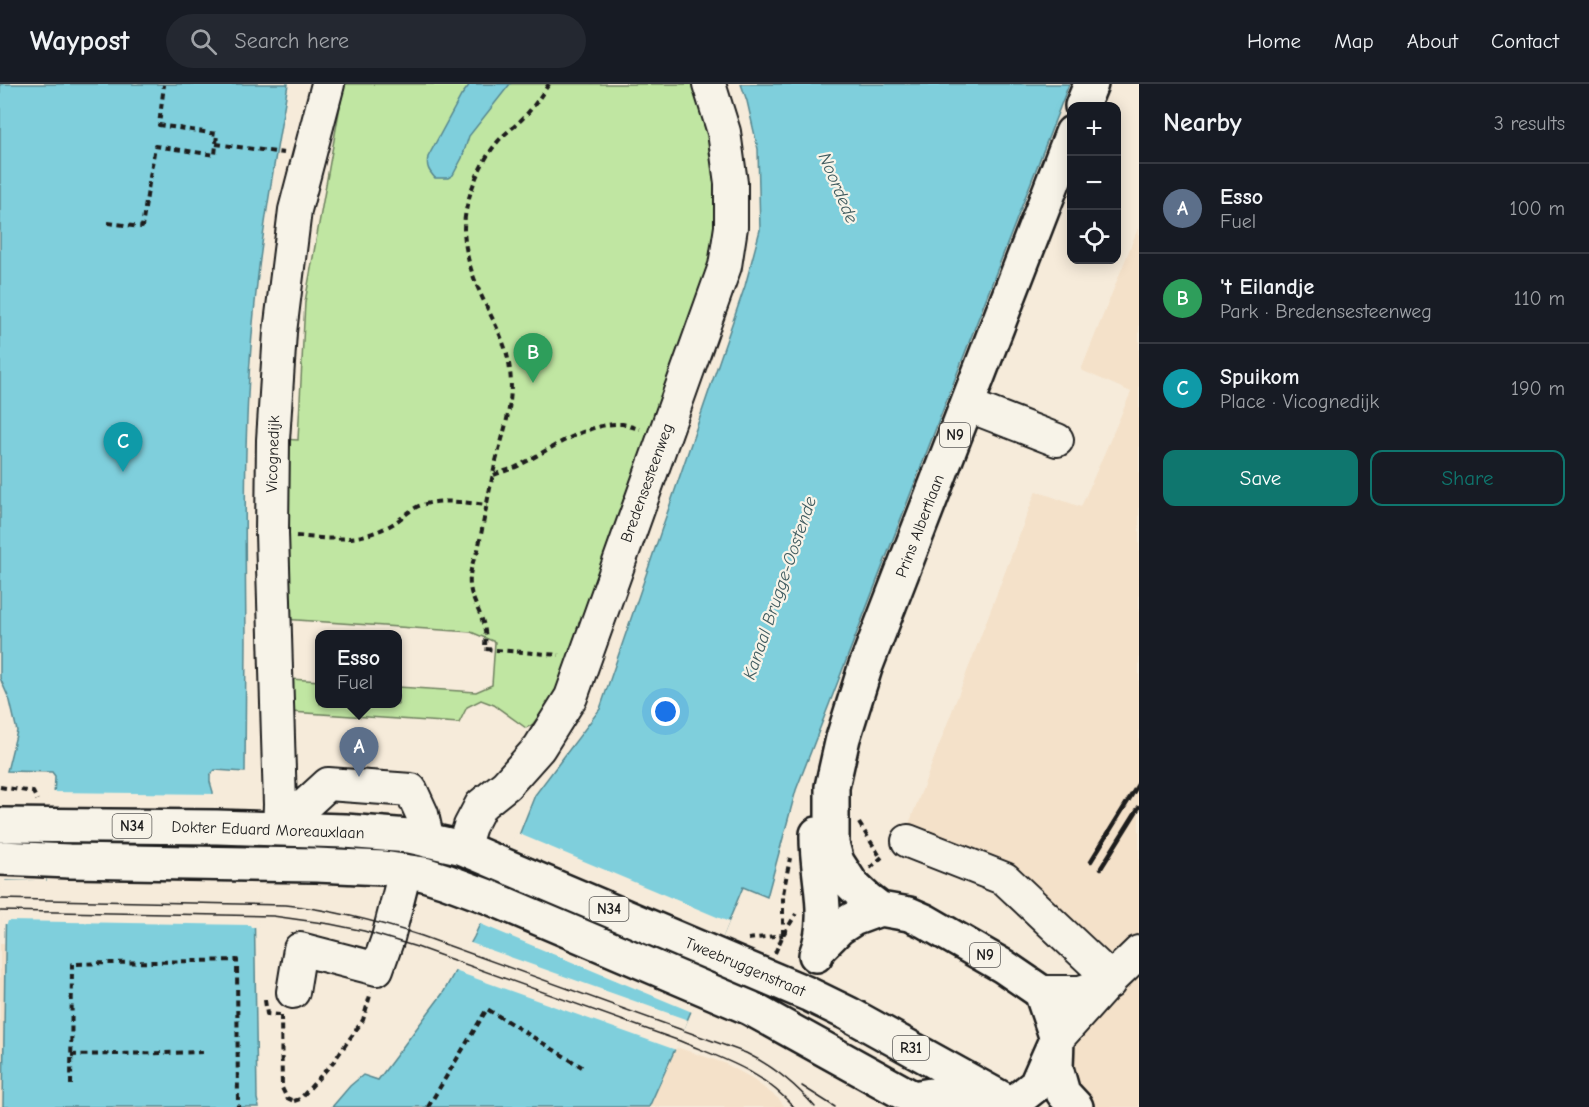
<!DOCTYPE html>
<html lang="en">
<head>
<meta charset="utf-8">
<style>
	:root { --surface:#171b24; --page:#242831; --text:#f1f3f6; --muted:#9ea1a6; --line:#363941; --accent:#0f766e }
	body { margin:0; font-family:"Comic Neue",sans-serif; background:var(--page); color:var(--text) }
	.controls { position:absolute; right:18px; top:18px; display:grid; overflow:hidden; border-radius:12px; box-shadow:0 3px 15px #0003 }
	.controls button { width:54px; height:54px; display:grid; place-items:center; padding:0; border:0; border-bottom:2px solid var(--line); background:var(--surface); color:var(--text); font:30px sans-serif }
	.you { position:absolute; left:666px; top:628px; width:21px; height:21px; margin:-15px; border:4px solid #fff; border-radius:50%; background:#1a73e8; box-shadow:0 0 0 9px #1a73e833 }
	.badge { display:grid; place-items:center; width:39px; height:39px; border-radius:50%; background:var(--accent); color:#fff; font-size:20px; font-weight:700 }
	.pin { position:absolute; translate:-50% -50px; filter:drop-shadow(0 2px 3px #0008) }
	.pin::after { content:''; position:absolute; top:32px; width:21px; height:18px; background:inherit; clip-path:polygon(0 0,100% 0,50% 100%) }
	.popup { position:absolute; left:315px; top:546px; width:87px; height:78px; box-sizing:border-box; display:grid; place-content:center; border-radius:12px; background:var(--surface); filter:drop-shadow(0 2px 4px #0005); font-size:20px; white-space:nowrap; color:var(--muted) }
	.popup b { font-size:22px; color:var(--text) }
	.popup::after { content:''; position:absolute; left:50%; top:100%; margin-left:-12px; border:12px solid transparent; border-top-color:var(--surface) }
	.list { margin:0; padding:0; list-style:none }
	h2 { display:flex; justify-content:space-between; align-items:center; height:78px; margin:0; padding:0 24px; font-size:26px }
	h2 small { font-size:20px; font-weight:400; color:var(--muted) }
	.list li { display:grid; grid-template-columns:39px 1fr auto; gap:18px; align-items:center; box-sizing:border-box; height:90px; padding:0 24px; border-top:2px solid var(--line) }
	.list b { display:block; font-size:22px; white-space:nowrap }
	.list p { margin:0; font-size:20px; white-space:nowrap; color:var(--muted) }
	.list em { font-size:20px; font-style:normal; color:var(--muted) }
	.actions { display:flex; gap:12px; padding:18px 24px }
	.actions a { flex:1; padding:14px 0; border:2px solid var(--accent); border-radius:12px; text-align:center; font-size:21px; color:var(--accent) }
	.actions .main { background:var(--accent); color:#fff }
	.icon { flex:none; width:33px; height:33px; fill:none; stroke:currentColor; stroke-width:2; stroke-linecap:round; stroke-linejoin:round }
	.map { position:relative; flex:none; width:1139px; height:1023px; overflow:hidden }
	header { display:flex; align-items:center; gap:36px; box-sizing:border-box; height:84px; padding:0 30px; background:var(--surface); border-bottom:2px solid var(--line) }
	header strong { font-size:28px }
	nav { display:flex; gap:33px; margin-inline-start:auto; font-size:21px }
	.search { width:420px; height:54px; background:var(--page); display:flex; align-items:center; gap:15px; box-sizing:border-box; padding:0 21px; border-radius:33px; color:var(--muted); font-size:22px }
	main { display:flex }
	aside { flex:1; background:var(--surface) }
	.map>svg:first-child { display:block }
	.built { fill:#f4e1c9 }
	.green { fill:#c0e6a2; stroke:#6e815f; stroke-width:1.5 }
	.water { fill:#7fcfdc; stroke:#57878f; stroke-width:1.5 }
	.pier { fill:#f6ebda }
	.lines { fill:none; stroke-linecap:round; stroke-linejoin:round }
	.minor-casing { stroke:#1c1c1c; stroke-width:36 }
	.major-casing { stroke:#1c1c1c; stroke-width:38 }
	.path { stroke:#1c1c1c; stroke-width:4; stroke-dasharray:6 4.5; stroke-linecap:butt }
	.minor { stroke:#f7f3e8; stroke-width:32 }
	.major { stroke:#f7f3e8; stroke-width:33 }
	.tram { stroke:#1c1c1c; stroke-width:1.5 }
	.rail { stroke:#1c1c1c; stroke-width:4.5 }
	.labels { text-anchor:middle; dominant-baseline:central; stroke-width:4.5; stroke-linejoin:round; paint-order:stroke }
	.shield { fill:#f7f3e8; stroke:#5e5c59; stroke-width:1.5 }
	.shield-label { font-size:15px; font-weight:bold; fill:#1c1c1c }
	.street-label { font-size:16px; fill:#1c1c1c; stroke:#f7f3e8 }
	.water-label { font-size:18px; font-style:italic; fill:#3f5b5f; stroke:#f7f3e8 }
</style>
</head>
<body>
<header>
<strong>Waypost</strong>
<div class="search"><svg class="icon" aria-label="search" viewBox="0 0 24 24"><circle cx="10" cy="10" r="6"/><path d="M15 15l6 6"/></svg>Search here</div>
<nav><a>Home</a><a>Map</a><a>About</a><a>Contact</a></nav>
</header>
<main>
<div class="map">
<svg width="1139" height="1023" viewBox="0 0 1139 1023">
	<rect width="100%" height="100%" fill="#f6ebda"/>
	<filter id="ink" filterUnits="userSpaceOnUse"><feTurbulence type="fractalNoise" baseFrequency=".0167" numOctaves="2"/><feDisplacementMap in="SourceGraphic" scale="12" xChannelSelector="R" yChannelSelector="G"/><feConvolveMatrix kernelMatrix="1 2 1 2 8 2 1 2 1" color-interpolation-filters="sRGB"/></filter>
	<g filter="url(#ink)">
		<path class="built" d="M1139,142V1023H1085L1062,970L1123,898L994,773L937,756L909,740L1036,407L1081,423L1131,308L1081,286Z
			M0,859H5L3,1023H0Z
			M676,963L724,979L748,992L779,1015L785,1023H649Z"/>
		<path class="green" d="M344,0H700L721,80L722,154L569,593L532,641L526,644L494,621L481,616L467,623L459,639L291,628V595L320,597V620H398V603L476,608L492,601L495,558L471,548L283,535L282,355L298,356L305,218Z"/>
		<path class="water" d="M0,0H288C275,76 261,152 254,229C243,338 245,447 246,556C246,600 245,644 245,688L215,686L210,691V698L213,708V801L254,807L257,1015L259,1023H3L6,797L47,798L54,713L55,692L52,688L7,687L17,647L10,617L0,594Z
			M470,0H510L469,52L462,74L453,91L448,94H435C429,87 426,83 428,73L461,12Z
			M741,0H1069L796,706L767,813L743,803L676,963L649,1023H332L350,1002L363,991L378,996L443,909L474,853L510,774L535,711L600,625L745,202L760,146L758,65L747,17Z"/>
		<path class="pier" d="M52,708L216,710L215,800L256,805L258,843H251L250,841L8,837L7,840H2L3,797H47L48,715L49,711H52Z
			M517,749L729,838L692,928L478,839Z
			M468,858L688,936L676,966L452,886Z"/>
		<g class="lines">
			<g class="minor-casing">
				<path id="minor" d="M967,321L1057,356
					M279,745L280,721L272,449L273,356L280,248L295,126L328,0
					M279,745L328,700L411,706L422,730L428,757
					M908,757L1005,795L1111,895
					M463,764L470,742L481,721L506,701L539,664L571,613L725,182L731,143V99L724,48L709,0
					M293,908L300,865L377,885L388,854L405,787
					M1041,908H1080L1109,899
					M1057,955L1111,895L1139,868"/>
			</g>
			<g class="major-casing">
				<path id="major" d="M1082,22L1091,0
					M0,741L217,743L345,747L409,752L463,764L808,910L849,930L1017,1023
					M0,774L69,777L316,781L383,784L424,790L446,797L489,813L750,924L929,1023
					M880,825L867,815L852,801L837,778L832,760V703L843,654L865,584L1072,49
					M818,865L839,844L853,835L880,825L909,830L925,837L1003,882L1041,908L1057,955L1056,984L1063,1009L1076,1023
					M816,871C832,831 816,791 817,750
					M913,1014L937,1010L957,1018L1012,1020L1036,1001L1055,958"/>
			</g>
			<path class="path" d="M549,0C541,11 534,23 524,33C515,43 503,50 495,61C478,82 464,119 464,146C465,164 469,182 476,199C487,228 507,255 510,287C514,319 504,347 496,377C489,406 484,436 478,466C471,480 467,496 472,511C476,523 483,534 485,547C486,553 485,559 485,565L559,571
				M216,60L284,69
				M108,139L142,143L155,62L215,71L217,50L159,41L164,1
				M494,391C501,388 509,386 516,383C546,368 587,338 622,340C628,341 634,344 640,345
				M296,452C332,455 358,459 391,441C402,435 411,424 422,421C442,414 467,419 487,421
				M0,703L33,708L37,716
				M859,739L881,774
				M870,784L882,773
				M783,851V810L790,774
				M748,855L783,851
				M775,869L783,851L796,830
				M265,916L267,930L280,931
				M281,931L282,1004L287,1014L294,1017
				M71,971L206,968
				M71,1001L72,880L237,876L238,1023
				M294,1017L300,1015L334,977L363,936L371,908
				M428,1023L487,925L582,983"/>
			<use href="#minor" class="minor"/>
			<use href="#major" class="major"/>
			<path class="tram" d="M0,815L286,821C334,826 376,837 422,852L746,969C773,982 795,1000 815,1023
				M0,827L273,832L330,840L364,847L417,863L680,957C725,976 759,985 794,1023
				M802,1002L835,1023"/>
			<path class="rail" d="M1091,777L1139,699
				M1101,784L1139,723"/>
		</g>
	</g>
	<g class="labels">
		<g class="shield">
			<rect x="940" y="339" width="30" height="24" rx="4.5"/>
			<rect x="112.5" y="730" width="39" height="24" rx="4.5"/>
			<rect x="589.5" y="813" width="39" height="24" rx="4.5"/>
			<rect x="970" y="859" width="30" height="24" rx="4.5"/>
			<rect x="893" y="952" width="36" height="24" rx="4.5"/>
		</g>
		<g class="shield-label">
			<text x="955" y="351">N9</text>
			<text x="132" y="742">N34</text>
			<text x="609" y="825">N34</text>
			<text x="985" y="871">N9</text>
			<text x="911" y="964">R31</text>
		</g>
		<g class="street-label">
			<text transform="translate(273 370) rotate(-88)">Vicognedijk</text>
			<text transform="translate(647 399) rotate(-70)">Bredensesteenweg</text>
			<text transform="translate(920 442) rotate(-69)">Prins Albertlaan</text>
			<text transform="translate(268 746) rotate(2)">Dokter Eduard Moreauxlaan</text>
			<text transform="translate(745 883) rotate(23)">Tweebruggenstraat</text>
		</g>
		<g class="water-label">
			<text transform="translate(838 104) rotate(67)">Noordede</text>
			<text transform="translate(780 504) rotate(-71)">Kanaal Brugge-Oostende</text>
		</g>
	</g>
</svg>
<div class="controls">
<button>+</button>
<button>−</button>
<button><svg class="icon" aria-label="locate" viewBox="0 0 24 24"><circle cx="12" cy="12" r="6"/><path d="M12 2v4M12 18v4M2 12h4M18 12h4"/></svg></button>
</div>
<div class="you"></div>
<div class="pin badge" style="left:359px;top:693px;background:#5c6f8a">A</div>
<div class="popup"><b>Esso</b>Fuel</div>
<div class="pin badge" style="left:533px;top:299px;background:#2e9e5b">B</div>
<div class="pin badge" style="left:123px;top:388px;background:#0f9aa8">C</div>
</div>
<aside>
<h2>Nearby<small>3 results</small></h2>
<ul class="list">
<li><span class="badge" style="background:#5c6f8a">A</span><div><b>Esso</b><p>Fuel</p></div><em>100 m</em></li>
<li><span class="badge" style="background:#2e9e5b">B</span><div><b>'t Eilandje</b><p>Park · Bredensesteenweg</p></div><em>110 m</em></li>
<li><span class="badge" style="background:#0f9aa8">C</span><div><b>Spuikom</b><p>Place · Vicognedijk</p></div><em>190 m</em></li>
</ul>
<div class="actions"><a class="main">Save</a><a>Share</a></div>
</aside>
</main>
</body>
</html>
